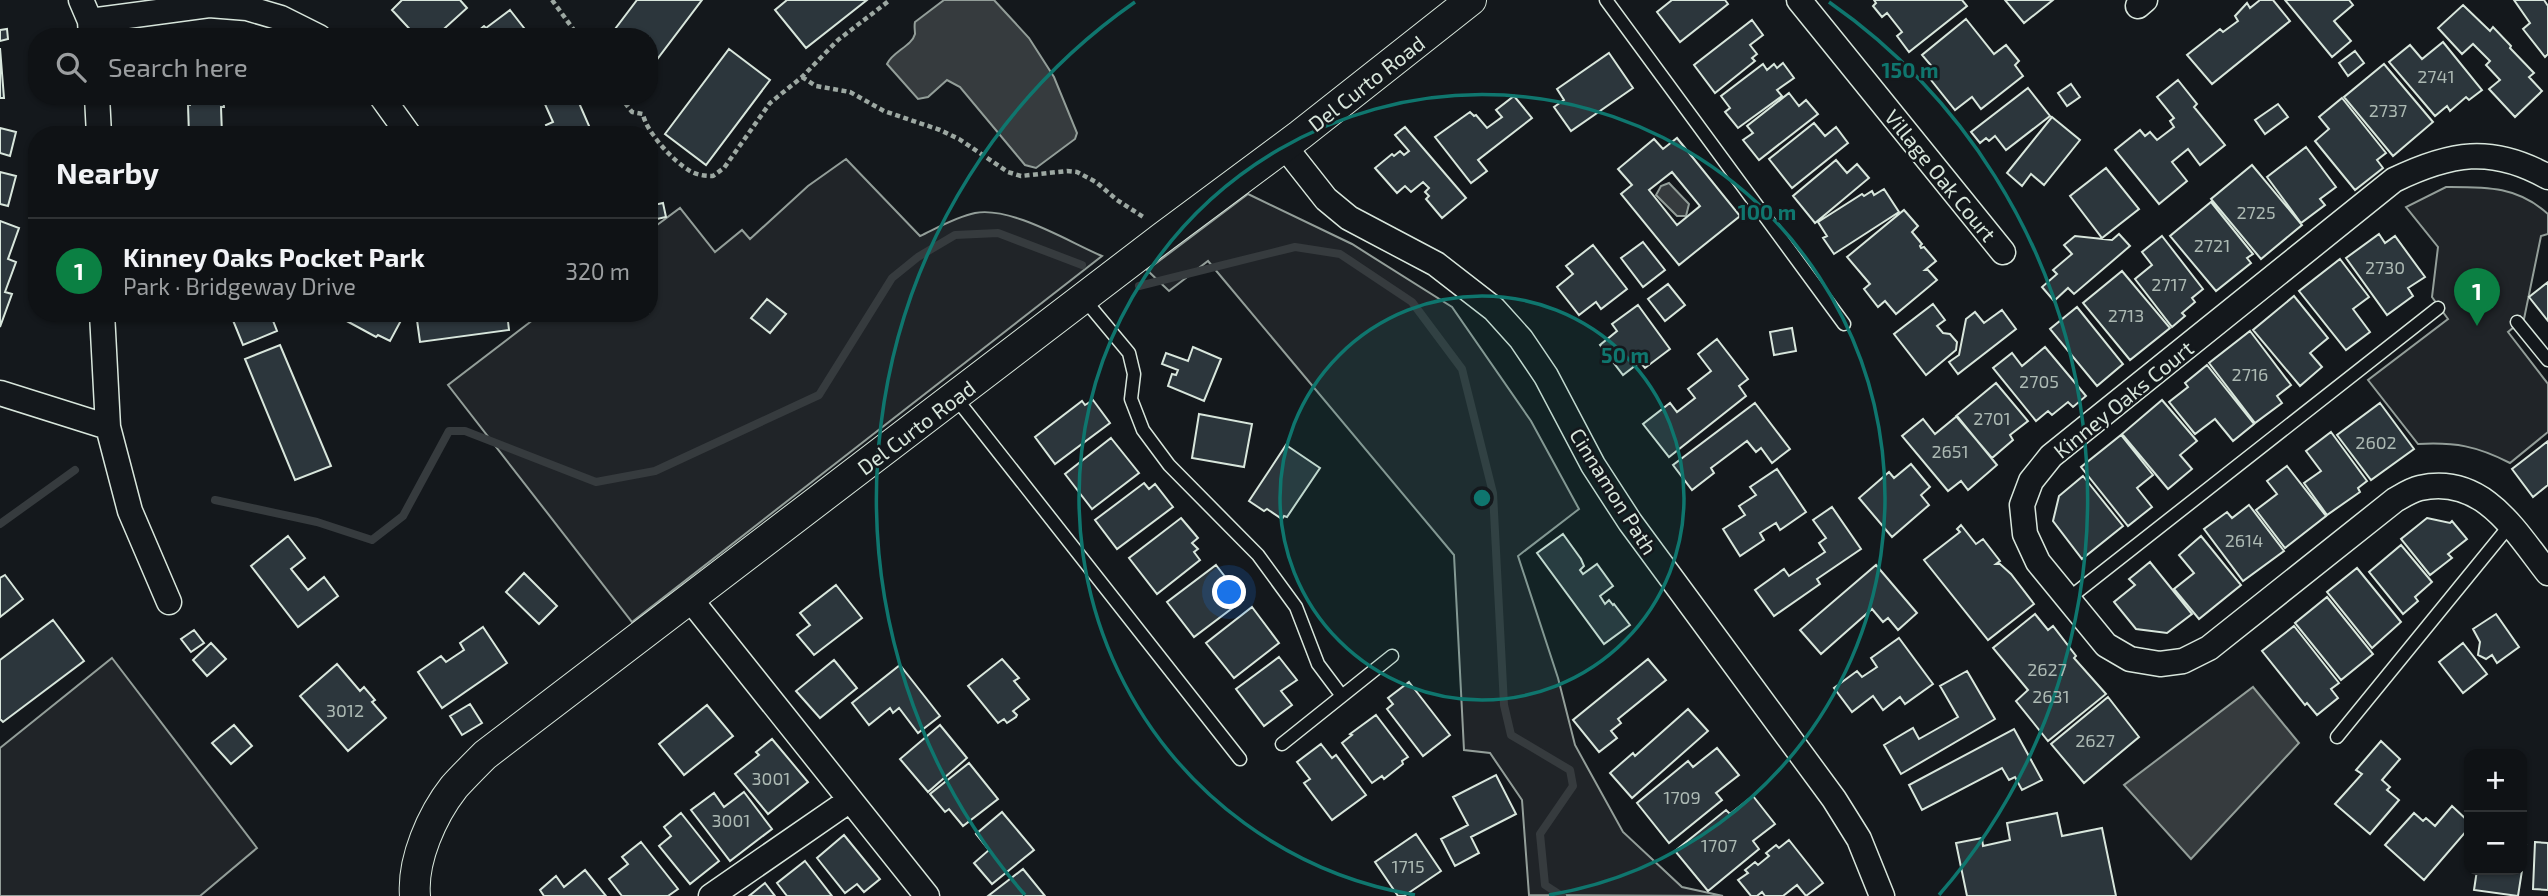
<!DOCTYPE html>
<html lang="en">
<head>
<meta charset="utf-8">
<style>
	:root { --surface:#0f1215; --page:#1d2022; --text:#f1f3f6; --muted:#9b9ea0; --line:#2f3234; --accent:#0b8043 }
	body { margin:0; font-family:"Exo 2",sans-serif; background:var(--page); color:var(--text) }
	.controls { position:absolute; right:21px; bottom:21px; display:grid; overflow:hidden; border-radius:14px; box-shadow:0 2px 5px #0004 }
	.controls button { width:63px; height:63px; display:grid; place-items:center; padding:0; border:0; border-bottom:2px solid var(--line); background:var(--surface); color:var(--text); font:35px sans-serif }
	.you { position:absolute; left:1230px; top:593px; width:24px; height:24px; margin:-18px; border:5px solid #fff; border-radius:50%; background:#1a73e8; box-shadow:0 0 0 10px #1a73e833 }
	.badge { display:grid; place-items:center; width:46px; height:46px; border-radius:50%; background:var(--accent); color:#fff; font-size:23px; font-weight:700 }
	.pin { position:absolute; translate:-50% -58px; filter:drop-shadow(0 2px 4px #0008) }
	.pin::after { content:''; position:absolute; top:37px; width:24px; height:21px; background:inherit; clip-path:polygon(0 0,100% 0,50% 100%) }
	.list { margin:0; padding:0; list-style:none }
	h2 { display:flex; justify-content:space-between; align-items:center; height:91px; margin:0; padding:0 28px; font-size:30px }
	h2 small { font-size:23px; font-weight:400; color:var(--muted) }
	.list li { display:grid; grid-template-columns:46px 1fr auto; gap:21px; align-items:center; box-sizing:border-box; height:105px; padding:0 28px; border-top:2px solid var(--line) }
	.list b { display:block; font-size:26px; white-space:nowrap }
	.list p { margin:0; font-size:23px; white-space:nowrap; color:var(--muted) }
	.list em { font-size:23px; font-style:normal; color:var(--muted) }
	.icon { flex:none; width:38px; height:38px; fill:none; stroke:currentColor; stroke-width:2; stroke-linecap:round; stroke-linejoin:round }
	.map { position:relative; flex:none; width:2548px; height:896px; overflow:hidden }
	.search { position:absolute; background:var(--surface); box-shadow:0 2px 5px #0004; left:28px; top:28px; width:630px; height:77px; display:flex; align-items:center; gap:18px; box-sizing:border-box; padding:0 24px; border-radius:28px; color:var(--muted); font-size:26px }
	.panel { position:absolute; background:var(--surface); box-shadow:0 2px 5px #0004; left:28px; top:126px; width:630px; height:196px; border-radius:28px }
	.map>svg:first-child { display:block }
	.green { fill:#202428; stroke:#939e99; stroke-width:2 }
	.water { fill:#363b3e; stroke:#939e99; stroke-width:2 }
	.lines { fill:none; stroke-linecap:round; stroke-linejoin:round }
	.stream { stroke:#363b3e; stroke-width:8 }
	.building { fill:#2c363c; stroke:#d8e6dc; stroke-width:2; fill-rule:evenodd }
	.service-casing { stroke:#d8e6dc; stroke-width:15 }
	.minor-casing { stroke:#d8e6dc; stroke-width:27 }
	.tertiary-casing { stroke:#d8e6dc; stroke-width:32 }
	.path { stroke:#9da8a2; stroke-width:4.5; stroke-dasharray:5 3.5; stroke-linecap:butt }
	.service { stroke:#14181c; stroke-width:12 }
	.minor { stroke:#14181c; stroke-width:24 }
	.tertiary { stroke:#14181c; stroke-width:30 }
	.ring { fill:none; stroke:#0f766e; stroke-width:3.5 }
	.labels { text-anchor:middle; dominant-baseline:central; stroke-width:5; stroke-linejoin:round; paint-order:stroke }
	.number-label { font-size:18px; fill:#adbab4 }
	.street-label { font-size:21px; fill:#d8e6dc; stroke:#14181c }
	.centre { fill:#0f766e; stroke:#14181c; stroke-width:3.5 }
	.ring-label { font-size:21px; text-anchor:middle; font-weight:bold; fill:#0f766e; stroke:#14181c; stroke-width:5; stroke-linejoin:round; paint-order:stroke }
</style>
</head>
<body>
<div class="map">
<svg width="2548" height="896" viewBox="0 0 2548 896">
	<rect width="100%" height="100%" fill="#14181c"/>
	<path class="green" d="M846,159L920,236C937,228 956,217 975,213C1011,206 1069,242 1102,256L632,622L448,385L542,313H649V231L680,208L715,252L742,230L750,239L808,186Z
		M2446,187C2486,187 2517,186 2548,214V234L2541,236L2524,319L2508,332L2548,384V432L2510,463C2477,446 2455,442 2418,444L2368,380L2448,319L2432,297L2438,247L2406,207Z
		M1248,194L1352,244L1452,307L1531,421L1579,509L1518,556L1558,678L1575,745L1623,832L1682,887L1723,896L1529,895L1522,800L1490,753L1464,750L1454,555L1208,261L1169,291L1147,270Z
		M112,658L257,848L200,896H0V748Z"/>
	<path class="water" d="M944,0H994L1029,38L1054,77L1077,133L1075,139L1036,168L1025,165L960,87L947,80L928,97L918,99L887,64C892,52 912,46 915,34C915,30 914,26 915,22Z
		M1669,183L1689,204L1686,216H1677L1656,195L1661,186Z
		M2253,687L2299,743L2191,859L2124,785Z"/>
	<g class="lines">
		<path class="stream" d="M1139,286L1295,247L1340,254L1412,302L1462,369L1493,493L1504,705L1511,735L1570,770L1573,786L1540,834L1545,885L1562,896
			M215,500L317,522L372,540L403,516L449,431H465L596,482L655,471L819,395L892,278L918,257L955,235L998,233L1082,265
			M0,524L75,470"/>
	</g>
	<path class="building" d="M402,0H460L467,8L435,37H417L392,10Z
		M637,0H702L649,70V37H609Z
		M787,0H867L806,48L775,10Z
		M1672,0H1725L1728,4L1680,42L1657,12Z
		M1874,0H1962L1967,6L1909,52L1897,36L1902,32L1887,13L1882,17L1873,6L1876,3Z
		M2005,0H2053L2024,23Z
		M2260,0H2273L2290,21L2212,84L2187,55L2220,29L2223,32L2238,21L2235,16L2247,3L2250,8Z
		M2285,0H2349L2353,5L2334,21L2351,41L2332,57Z
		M2514,0H2544L2548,6V54L2545,57L2523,29L2530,23Z
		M2463,5L2490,31L2493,27L2511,46L2510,48L2534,73L2529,77L2542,91L2515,117L2489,89L2500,80L2486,65L2490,61L2473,44L2462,54L2438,28Z
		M510,10L531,37H471L484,26L486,28Z
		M1966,19L1994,54L2006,45L2019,61L2015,65L2023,76L1981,109L1972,97L1955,110L1927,75L1934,69L1922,55Z
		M1752,20L1763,35L1750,45L1757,54L1752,58L1755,61L1715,93L1694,65Z
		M7,29L8,39L0,41V30Z
		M2443,42L2482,90L2469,100L2466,97L2450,111L2447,106L2435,116L2389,62L2410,45L2422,59Z
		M0,48L4,98H0Z
		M729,49L770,80L706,165L665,134Z
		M2355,51L2364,63L2348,76L2339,63Z
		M1609,53L1633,88L1571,131L1554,107L1564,100L1557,89Z
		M1783,63L1794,78L1777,90L1782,96L1738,128L1725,112L1730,108L1721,96L1763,64L1767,70L1774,64L1777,68Z
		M2384,64L2433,122L2393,156L2344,97Z
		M2178,80L2197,104L2194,107L2225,145L2200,165L2188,149L2172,162L2187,181L2159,204L2115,150L2140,130L2145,136L2150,132L2157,140L2174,127L2170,121L2174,118L2157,97Z
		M2071,84L2080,97L2067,106L2058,93Z
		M2028,88L2050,116L2006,150L1995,136L1989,141L1986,138L1980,143L1971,132Z
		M1789,93L1799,106L1806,100L1818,114L1759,160L1743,140L1753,133L1747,126Z
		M190,96H223L224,107H221L222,135H189L188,105H190Z
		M557,96H576L593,135H536L548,130L546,125L553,122L544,102Z
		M1514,96L1532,118L1478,160L1487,171L1471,183L1435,137L1470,112L1474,116L1476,115L1487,128L1502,117L1496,110Z
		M2342,98L2386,153L2377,160L2383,168L2355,190L2315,141L2329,129L2319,117Z
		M2278,104L2288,117L2265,134L2255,120Z
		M2052,117L2080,140L2044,185L2031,174L2022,186L2007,173Z
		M1814,123L1825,136L1836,127L1848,143L1792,188L1769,159Z
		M1405,127L1466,198L1442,218L1426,199L1429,196L1425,192L1429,188L1423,182L1411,192L1405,186L1397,193L1375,168L1392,154L1394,156L1400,151L1404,155L1409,151L1395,135Z
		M0,128L16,132L10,156L0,153Z
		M1677,138L1740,216L1679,265L1621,194L1632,185L1618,169L1654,139L1663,149ZM1672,172L1700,206L1677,225L1649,190Z
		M2306,147L2336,187L2320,199L2325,205L2301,223L2267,177Z
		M1836,160L1847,173L1857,164L1869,178L1815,223L1793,196Z
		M2252,165L2302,225L2261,259L2211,199Z
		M2106,168L2139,209L2102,238L2070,196Z
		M0,172L16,176L8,206L0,204Z
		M1884,189L1899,212L1834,254L1823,238L1827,236L1818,222L1862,194L1864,196L1872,191L1874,195Z
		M2211,202L2253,254L2247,258L2251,263L2216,291L2170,236Z
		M663,203L666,217L652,220L649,206Z
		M1904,210L1918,226L1912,232L1922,244L1920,246L1921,248L1924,247L1936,261L1925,270H1928L1937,280L1896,314L1885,301L1878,307L1864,289L1870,284L1847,257Z
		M0,221L19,228L8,259L16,262L5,292L12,294L0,327Z
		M2119,234L2130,246L2074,294L2068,288L2054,301L2042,287L2057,274L2053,270L2072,254L2064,245L2075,236L2112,240Z
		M2379,234L2385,243L2395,236L2425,277L2408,288L2413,296L2387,315L2346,258Z
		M2162,236L2203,289L2192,298L2195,302L2182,313L2185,316L2172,327L2135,279L2152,265L2142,252Z
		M1643,242L1665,270L1643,287L1621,258Z
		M1593,245L1627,289L1601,309L1596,302L1579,315L1557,287L1573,274L1566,266Z
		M2340,259L2369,297L2353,309L2370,332L2346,350L2299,291Z
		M2122,271L2170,328L2130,360L2083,303Z
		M2548,282V321L2529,297Z
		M1668,284L1685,305L1665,321L1648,299Z
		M2473 300a8 8 0 1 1 16 0a8 8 0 1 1-16 0Z
		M2294,296L2328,338L2310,353L2322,367L2300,386L2253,330Z
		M767,299L786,314L770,333L751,318Z
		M1933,304L1945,320L1937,326L1943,333L1950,334L1957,342L1956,350L1926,375L1894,334Z
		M1638,305L1670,349L1645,368L1640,362L1623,375L1600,345L1617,331L1612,324Z
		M2077,307L2123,364L2097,386L2050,329Z
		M2002,310L2016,329L1958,374L1949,362L1959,355L1966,319L1975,312L1984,323Z
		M230,313H270L277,331L243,345Z
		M332,313H405L390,341L378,335L376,337Z
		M416,313H507L509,330L420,342Z
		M1792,328L1796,351L1774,355L1770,332Z
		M2250,331L2291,385L2277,396L2282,403L2255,423L2209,363Z
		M1717,339L1748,379L1739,386L1746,396L1669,457L1643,424L1670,403L1677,412L1695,398L1688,389L1711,371L1698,354Z
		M280,345L331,466L295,480L245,359Z
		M1193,347L1221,359L1204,401L1168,386L1172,374L1176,375L1178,370L1162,364L1166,353L1188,361Z
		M2045,347L2086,396L2073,407L2068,402L2052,415L2048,411L2036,421L1993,368L2012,353L2022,366Z
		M2207,365L2254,424L2233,441L2215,419L2195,434L2169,402L2188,387L2185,383Z
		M1996,383L2028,421L2010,435L2013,440L1992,458L1956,416Z
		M1093,400L1110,423L1055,464L1035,437L1082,401L1085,405Z
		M2162,400L2197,441L2180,455L2192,469L2168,489L2122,434Z
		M1755,403L1790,449L1772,463L1761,448L1756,452L1747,441L1711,468L1714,473L1692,490L1673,465Z
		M2380,403L2414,449L2371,480L2337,435Z
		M1199,414L1252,424L1244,467L1192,458Z
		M1957,416L1997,465L1968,490L1961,481L1948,491L1902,436L1923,419L1935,434Z
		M2331,432L2367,481L2358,488L2360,492L2327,515L2304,483L2321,471L2306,451Z
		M2121,435L2153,475L2137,488L2152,507L2128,526L2081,467Z
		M1111,438L1139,473L1092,509L1065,474Z
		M2548,441V485L2533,497L2512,469Z
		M1286,445L1320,468L1287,517L1284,516L1282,519L1267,509L1264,511L1249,501Z
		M1911,464L1930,487L1921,495L1929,505L1892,537L1859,498L1889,472L1894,478Z
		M2287,466L2326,516L2285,548L2256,510L2277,494L2267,481Z
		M1777,469L1806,512L1780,530L1776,523L1760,533L1764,540L1740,556L1723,529L1745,515L1739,506L1756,495L1750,487Z
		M2083,476L2123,526L2082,559L2053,521L2059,496Z
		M1144,483L1149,489L1155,484L1173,507L1117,549L1095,520Z
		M2249,505L2284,551L2243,581L2204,529L2227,512L2232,518Z
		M1832,507L1861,549L1817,579L1820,584L1774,616L1755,590L1784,569L1789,576L1825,552L1819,543L1826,538L1813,520Z
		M1181,518L1198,538L1192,543L1198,549L1194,552L1200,560L1157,594L1129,558Z
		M2427,518L2450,523L2452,521L2467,539L2448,554L2452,558L2430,575L2401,539Z
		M1961,525L1976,544L1983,539L2000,561L1996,564H2000L2011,574L2034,604L1988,640L1924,560L1960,532L1957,529Z
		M1563,534L1581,559L1584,566L1580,570L1583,574L1597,564L1613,586L1600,596L1605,604L1609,600L1613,605L1614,604L1630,625L1604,644L1537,553Z
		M288,536L305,558L291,569L308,590L324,577L338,596L298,627L251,566Z
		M2201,536L2241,585L2199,619L2174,589L2194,573L2179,555Z
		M2401,545L2432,582L2415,597L2418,601L2403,614L2369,572Z
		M2150,562L2192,614L2167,633L2136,629L2114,602L2135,585L2129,579Z
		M1216,565L1243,600L1194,637L1167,602Z
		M1876,565L1917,613L1898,630L1888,618L1883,622L1872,609L1821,654L1800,630Z
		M2357,568L2401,622L2372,648L2327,592Z
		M524,573L557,606L539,624L506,592Z
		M5,575L23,599L0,617V578Z
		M836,585L862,618L814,655L797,635L810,625L800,613Z
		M2327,597L2373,654L2341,680L2295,623Z
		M1252,607L1279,643L1234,678L1206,643Z
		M2035,614L2048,630L2053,626L2076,656L2074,658L2106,694L2048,741L2016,701L2028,690L1993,648Z
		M2496,614L2519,647L2497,663L2492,655L2486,659L2478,655L2480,642L2473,629Z
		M53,620L84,661L3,722L0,719V660Z
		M2294,626L2339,683L2331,689L2338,698L2317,715L2307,703L2305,705L2262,651Z
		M483,627L507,663L442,708L418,672L441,656L446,662L464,650L460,643Z
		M194,630L204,643L191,652L181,639Z
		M1899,638L1933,684L1905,704L1900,697L1883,710L1873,696L1852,712L1834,688L1857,671L1862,677L1877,667L1871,658Z
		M211,643L226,659L207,676L193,660Z
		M2463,643L2487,674L2463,693L2439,662Z
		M1279,657L1297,680L1281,691L1292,705L1264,726L1236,689Z
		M1002,659L1019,678L1014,681L1029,699L1013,711L1017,715L1016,717L1007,723L1004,719L998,723L968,686Z
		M1648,659L1666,680L1618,719L1621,723L1611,731L1617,738L1599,752L1573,720Z
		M834,660L857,688L820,718L796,691Z
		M337,664L360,691L364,687L375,700L372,702L386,718L348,751L300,696Z
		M900,665L940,716L918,733L899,708L893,713L890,708L869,725L852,703Z
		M1967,671L1995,719L1901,774L1884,745L1913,728L1919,739L1958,717L1940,686Z
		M1409,682L1450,735L1423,756L1387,709L1393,704L1388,698Z
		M2108,697L2139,737L2084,783L2051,744Z
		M470,704L482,723L462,735L450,716Z
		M707,705L733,736L684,775L659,744Z
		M1688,709L1708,731L1632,798L1610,773L1633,753L1635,756Z
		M1376,715L1408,757L1402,761L1403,764L1384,779L1382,776L1372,783L1342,743L1352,735L1350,734Z
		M234,725L252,746L231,764L212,743Z
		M940,725L967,758L928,792L900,759Z
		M2014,729L2042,780L2022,790L2015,777L2009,780L2002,768L1922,810L1909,785Z
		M772,739L808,782L768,814L735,774L759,755L756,752Z
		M2381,741L2400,759L2382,780L2390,787L2387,790L2399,800L2370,834L2335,804L2362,774L2356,770Z
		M1321,744L1332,758L1336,755L1366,795L1332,820L1304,783L1310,779L1297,762Z
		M1717,748L1739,775L1716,793L1722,800L1669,843L1637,803L1688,761L1693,767Z
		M969,763L998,799L963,826L949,809L945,812L930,794Z
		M1496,775L1516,814L1471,837L1479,853L1455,866L1441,839L1468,825L1453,797Z
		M744,792L772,829L730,861L691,810L714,793L724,807Z
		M1753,796L1775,824L1753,841L1759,849L1708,891L1675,851L1726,810L1730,814Z
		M2452,806L2469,822V828L2424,880L2385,845L2414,813L2423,821L2426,818L2435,826Z
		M1002,812L1034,850L992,884L974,863L989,850L976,834Z
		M681,813L719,861L690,884L659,846L671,836L664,827Z
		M2057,813L2062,836L2102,828L2116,896H1967L1956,843L1982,838L1983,846L2010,840L2007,823Z
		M1416,834L1441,871L1404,896H1398L1375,862Z
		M844,835L880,879L864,892L857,884L845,893L817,858Z
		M1789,840L1823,883L1806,896L1797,885L1783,896H1765L1762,892L1757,896H1751L1738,880L1748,873L1745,870L1755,862L1758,865L1769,856L1766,853L1776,845L1779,848Z
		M641,842L678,889L668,896H622L609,879L628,864L622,857Z
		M2535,842L2548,843V890L2533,889Z
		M2522,844L2526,845L2518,896L2474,890L2477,870H2522Z
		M805,861L832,896H787L777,883Z
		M1023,869L1045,896H988Z
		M585,870L606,896H544L540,890L556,876L564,887Z
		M765,883L775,896H749Z"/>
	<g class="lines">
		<g class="service-casing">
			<path id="service" d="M1606,0L1844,324
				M1084,299L1129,353L1134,374L1131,399L1143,430L1169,465L1258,555L1296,607L1318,664L1342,696L1282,744
				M2517,322L2548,360
				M955,397L1240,759
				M2068,599L2438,308
				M1342,696L1392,656
				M2337,737L2510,525"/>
		</g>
		<g class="minor-casing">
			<path id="minor" d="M81,0L90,21L91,36
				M1799,0L2003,252
				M2138,6L2145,0
				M90,21L209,5L247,8L281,18L319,37
				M97,96L99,135
				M381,96L409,135
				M1285,147L1326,199L1349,218L1436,264L1494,309L1521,339L1546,376L1593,465L1630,522L1834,799L1859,839L1882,896
				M2548,177C2491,145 2450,153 2394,180L2051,456L2031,481L2022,505L2025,534L2038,562L2106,645L2130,659L2160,664L2183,661L2209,648L2395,500C2402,496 2411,490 2420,488C2483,474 2515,531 2548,573
				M102,313L108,427L130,511L169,602
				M0,393L108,427
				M690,599L927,896
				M711,896L850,800"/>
		</g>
		<g class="tertiary-casing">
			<path id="tertiary" d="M415,896C412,860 432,815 454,787C464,776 475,765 485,755L1163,237L1300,135L1471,0"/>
		</g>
		<path class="path" d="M552,0L579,37
			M802,77L816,86L850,92L884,111L940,130L959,139L1008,172L1021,176L1067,171L1077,172L1096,182L1117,200L1145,218
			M620,96L632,112L643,114C646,132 674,162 690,171C697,175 705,176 713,176L724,168L770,103L802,77L838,40L890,0"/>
		<use href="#service" class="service"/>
		<use href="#minor" class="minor"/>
		<use href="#tertiary" class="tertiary"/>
	</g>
	<circle cx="1482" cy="498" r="202" fill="#0f766e" fill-opacity=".12"/>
	<g class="ring">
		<circle cx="1482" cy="498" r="202"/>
		<path d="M1415 895A403 403 0 1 1 1549 895"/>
		<path d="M1025 895A605 605 0 0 1 1135 2M1829 2A605 605 0 0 1 1939 895"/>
	</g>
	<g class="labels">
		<g class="number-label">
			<text x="2436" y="76">2741</text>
			<text x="2388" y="110">2737</text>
			<text x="2256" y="212">2725</text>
			<text x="2212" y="245">2721</text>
			<text x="2385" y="267">2730</text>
			<text x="2169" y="284">2717</text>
			<text x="2126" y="315">2713</text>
			<text x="2250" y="374">2716</text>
			<text x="2039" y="381">2705</text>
			<text x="1992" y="418">2701</text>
			<text x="2376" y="442">2602</text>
			<text x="1950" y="451">2651</text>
			<text x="2244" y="540">2614</text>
			<text x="2047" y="669">2627</text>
			<text x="2051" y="696">2631</text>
			<text x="345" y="710">3012</text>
			<text x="2095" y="740">2627</text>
			<text x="771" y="778">3001</text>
			<text x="1682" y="797">1709</text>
			<text x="731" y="820">3001</text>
			<text x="1719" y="845">1707</text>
			<text x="1408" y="866">1715</text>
		</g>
		<g class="street-label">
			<text transform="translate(1366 83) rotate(-38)">Del Curto Road</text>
			<text transform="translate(1941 175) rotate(51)">Village Oak Court</text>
			<text transform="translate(2123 399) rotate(-39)">Kinney Oaks Court</text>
			<text transform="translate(916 427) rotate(-37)">Del Curto Road</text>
			<text transform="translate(1614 491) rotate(58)">Cinnamon Path</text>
		</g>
	</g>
	<circle cx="1482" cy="498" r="10" class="centre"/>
	<g class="ring-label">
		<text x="1910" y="78">150 m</text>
		<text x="1767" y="220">100 m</text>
		<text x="1625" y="363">50 m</text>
	</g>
</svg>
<div class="controls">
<button>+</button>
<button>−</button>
</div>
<div class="you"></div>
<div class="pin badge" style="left:2477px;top:326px">1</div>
<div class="search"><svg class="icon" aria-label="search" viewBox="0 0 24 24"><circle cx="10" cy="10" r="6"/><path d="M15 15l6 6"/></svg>Search here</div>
<section class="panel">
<h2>Nearby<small></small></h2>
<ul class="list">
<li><span class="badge">1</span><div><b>Kinney Oaks Pocket Park</b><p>Park · Bridgeway Drive</p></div><em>320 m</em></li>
</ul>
</section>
</div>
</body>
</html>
